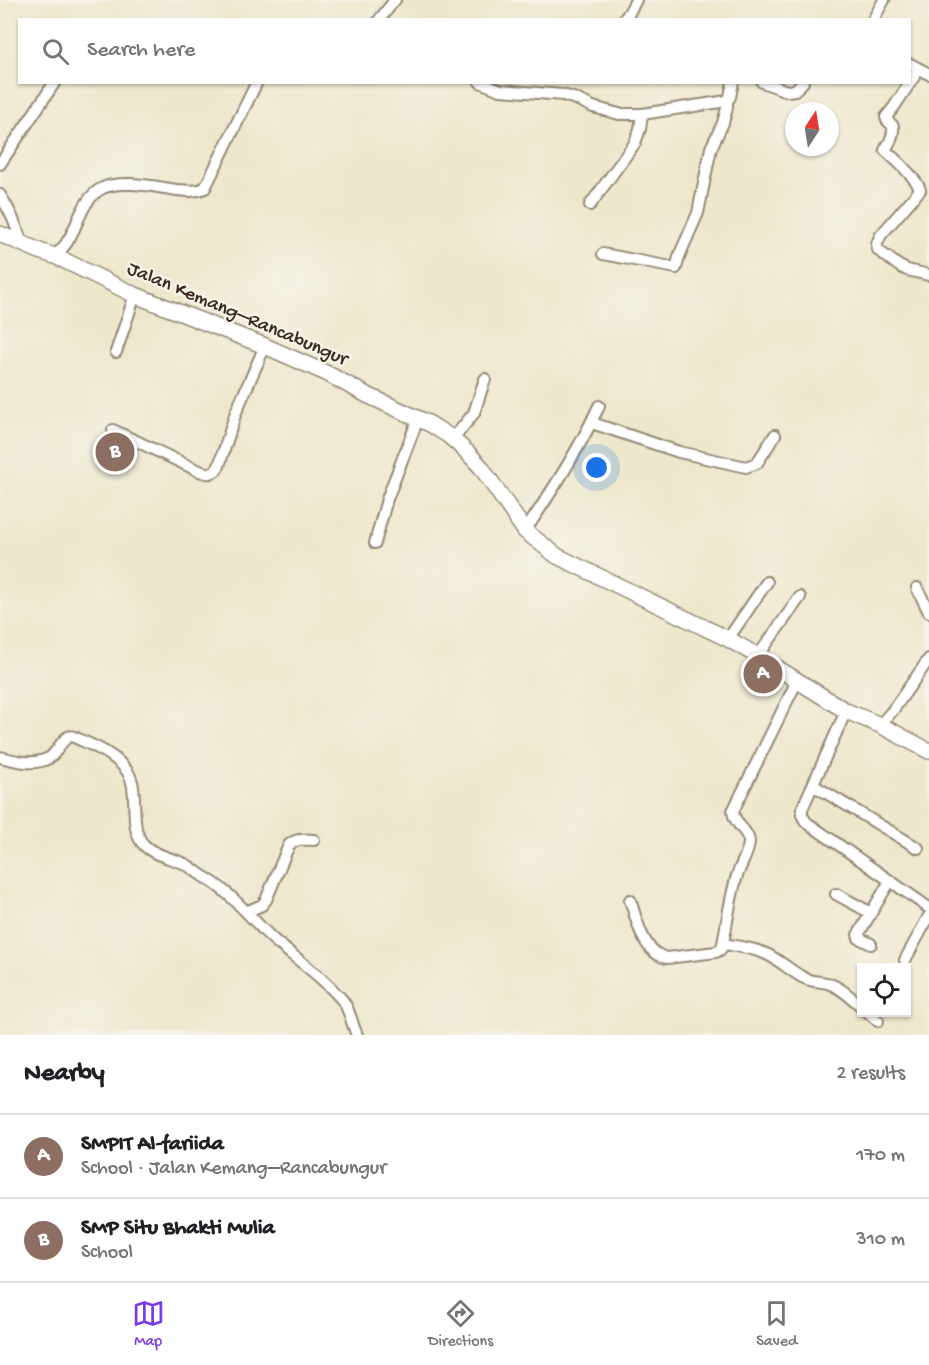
<!DOCTYPE html>
<html lang="en">
<head>
<meta charset="utf-8">
<style>
	:root { --surface:#fff; --page:#f2f2f2; --text:#202124; --muted:#757577; --line:#e0e0e0; --accent:#7c3aed }
	body { margin:0; font-family:"Gochi Hand",sans-serif; background:var(--page); color:var(--text) }
	.controls { position:absolute; right:18px; bottom:18px; display:grid; overflow:hidden; border-radius:0px; box-shadow:0 2px 4px #0004 }
	.controls button { width:54px; height:54px; display:grid; place-items:center; padding:0; border:0; border-bottom:2px solid var(--line); background:var(--surface); color:var(--text); font:30px sans-serif }
	.compass { position:absolute; left:785px; top:102px; width:54px; height:54px; border-radius:50%; background:var(--surface); box-shadow:0 2px 4px #0004; rotate:12deg }
	.you { position:absolute; left:597px; top:468px; width:21px; height:21px; margin:-15px; border:4px solid #fff; border-radius:50%; background:#1a73e8; box-shadow:0 0 0 9px #1a73e833 }
	.badge { display:grid; place-items:center; width:39px; height:39px; border-radius:50%; background:var(--accent); color:#fff; font-size:20px; font-weight:700 }
	.pin { position:absolute; translate:-50% -50%; border:3px solid #fff; box-shadow:0 2px 6px #0006 }
	.list { margin:0; padding:0; list-style:none }
	h2 { display:flex; justify-content:space-between; align-items:center; height:78px; margin:0; padding:0 24px; font-size:26px }
	h2 small { font-size:20px; font-weight:400; color:var(--muted) }
	.list li { display:grid; grid-template-columns:39px 1fr auto; gap:18px; align-items:center; box-sizing:border-box; height:84px; padding:0 24px; border-top:2px solid var(--line) }
	.list b { display:block; font-size:22px; white-space:nowrap }
	.list p { margin:0; font-size:20px; white-space:nowrap; color:var(--muted) }
	.list em { font-size:20px; font-style:normal; color:var(--muted) }
	.icon { flex:none; width:33px; height:33px; fill:none; stroke:currentColor; stroke-width:2; stroke-linecap:round; stroke-linejoin:round }
	.map { position:relative; flex:none; width:929px; height:1035px; overflow:hidden }
	.search { position:absolute; background:var(--surface); box-shadow:0 2px 4px #0004; left:18px; right:18px; top:18px; height:66px; display:flex; align-items:center; gap:15px; box-sizing:border-box; padding:0 21px; border-radius:0px; color:var(--muted); font-size:22px }
	.sheet { height:246px; background:var(--surface) }
	nav { display:flex; justify-content:space-around; align-items:center; box-sizing:border-box; height:84px; border-top:2px solid var(--line); background:var(--surface); font-size:16px; color:var(--muted) }
	nav a { display:grid; justify-items:center; gap:3px }
	nav .on { color:var(--accent) }
	.map>svg:first-child { display:block }
	.lines { fill:none; stroke-linecap:round; stroke-linejoin:round }
	.street-casing { stroke:#948875; stroke-width:14 }
	.secondary-casing { stroke:#948875; stroke-width:18 }
	.street { stroke:#fff; stroke-width:10 }
	.secondary { stroke:#fff; stroke-width:15 }
	.labels { text-anchor:middle; dominant-baseline:central; stroke-width:5; stroke-linejoin:round; paint-order:stroke }
	.street-label { font-size:20px; fill:#3b2a1e; stroke:#f7f3e8 }
</style>
</head>
<body>
<div class="map">
<svg width="929" height="1035" viewBox="0 0 929 1035">
	<rect width="100%" height="100%" fill="#f7f3e8"/>
	<filter id="ink" filterUnits="userSpaceOnUse"><feTurbulence type="fractalNoise" baseFrequency=".0167" numOctaves="2"/><feDisplacementMap in="SourceGraphic" scale="12" xChannelSelector="R" yChannelSelector="G"/><feConvolveMatrix kernelMatrix="1 2 1 2 8 2 1 2 1" color-interpolation-filters="sRGB"/></filter>
	<filter id="wash" filterUnits="userSpaceOnUse"><feTurbulence type="fractalNoise" baseFrequency=".008" numOctaves="4" result="noise"/><feDisplacementMap in="SourceGraphic" scale="24" xChannelSelector="R" yChannelSelector="G"/><feGaussianBlur stdDeviation="1.35" result="paint"/><feColorMatrix in="noise" values="0 0 0 0 0 0 0 0 0 0 0 0 0 0 0 0 0 1.4 0 .05"/><feComposite in="paint" operator="in"/></filter>
	<g filter="url(#wash)">
		<rect width="100%" height="100%" fill="#ede7cc"/>
	</g>
	<g filter="url(#ink)">
		<g class="lines">
			<g class="street-casing">
				<path id="street" d="M379,20L395,0
					M624,20L629,13L636,0
					M873,20L884,0
					M910,64L929,74
					M919,69L894,107L886,117L887,120L893,126C894,135 890,142 885,150C894,158 918,180 920,190L881,235C878,241 875,245 879,251L899,266L907,270L929,275
					M480,82L500,90L563,95L576,99L593,107L619,114H642L727,101L730,97L733,82
					M762,82L787,91L795,90L803,82
					M0,164L55,82
					M0,195C9,209 17,226 21,242
					M590,205L635,143L640,129L642,114
					M603,254L676,268L680,254L698,213L711,148L723,123L727,108V101
					M55,256C58,252 62,249 65,245C78,228 80,203 99,190C116,178 157,187 177,190C187,191 196,192 205,188L257,82
					M116,352L135,295
					M592,423L679,452L746,467L757,463L775,435
					M113,430L197,470C207,474 213,476 219,466L236,412L265,346
					M453,439L474,413L485,379
					M525,531C552,491 579,450 599,406
					M375,543L387,499L418,419
					M917,588L929,612
					M728,639L767,582
					M758,656L800,597
					M846,711L802,809V815L806,822L929,908
					M880,725L893,710L929,659
					M0,757C16,761 34,766 49,758C58,753 64,732 74,737C92,745 115,754 127,771C141,790 127,828 144,845C155,856 172,858 185,864C189,866 193,869 197,872C205,878 215,883 223,890C242,905 257,925 275,941C298,960 324,978 343,1001C350,1010 352,1025 357,1035
					M813,785L918,848
					M836,894L871,913
					M630,900C637,919 642,953 667,958L716,952L721,949L723,944C727,922 730,900 736,879C739,867 748,855 749,843C750,832 734,825 733,811L797,681
					M246,912L262,905L266,900L289,845C296,838 305,840 314,840
					M723,944C736,946 752,948 764,953C779,959 790,971 804,978C811,982 819,981 827,983C839,986 852,998 862,1007
					M871,944L859,938L858,935L890,881
					M905,960L929,916
					M868,1012L878,1021"/>
			</g>
			<g class="secondary-casing">
				<path id="secondary" d="M0,234L42,252L55,256L135,295L265,346L326,373L367,395L430,424L449,436L467,452L481,467L525,531L557,556L728,639L758,656L846,711L880,725L929,751"/>
			</g>
			<use href="#street" class="street"/>
			<use href="#secondary" class="secondary"/>
		</g>
	</g>
	<g class="labels">
		<g class="street-label">
			<text transform="translate(237 315) rotate(23)">Jalan Kemang–Rancabungur</text>
		</g>
	</g>
</svg>
<div class="controls">
<button><svg class="icon" aria-label="locate" viewBox="0 0 24 24"><circle cx="12" cy="12" r="6"/><path d="M12 2v4M12 18v4M2 12h4M18 12h4"/></svg></button>
</div>
<svg class="compass" viewBox="-18 -18 36 36"><path d="M0-13l5 13h-10z" fill="#e53935"/><path d="M0 13l5-13h-10z" fill="#757577"/></svg>
<div class="you"></div>
<div class="pin badge" style="left:763px;top:674px;background:#8d6e63">A</div>
<div class="pin badge" style="left:115px;top:452px;background:#8d6e63">B</div>
<div class="search"><svg class="icon" aria-label="search" viewBox="0 0 24 24"><circle cx="10" cy="10" r="6"/><path d="M15 15l6 6"/></svg>Search here</div>
</div>
<section class="sheet">
<h2>Nearby<small>2 results</small></h2>
<ul class="list">
<li><span class="badge" style="background:#8d6e63">A</span><div><b>SMPIT Al-fariida</b><p>School · Jalan Kemang–Rancabungur</p></div><em>170 m</em></li>
<li><span class="badge" style="background:#8d6e63">B</span><div><b>SMP Situ Bhakti Mulia</b><p>School</p></div><em>310 m</em></li>
</ul>
</section>
<nav>
<a class="on"><svg class="icon" aria-label="map" viewBox="0 0 24 24"><path d="M3 6l6-2 6 2 6-2v14l-6 2-6-2-6 2zM9 4v14M15 6v14"/></svg>Map</a>
<a><svg class="icon" aria-label="directions" viewBox="0 0 24 24"><path d="M12 3l9 9-9 9-9-9zM9 14v-3h6M13 9l2 2-2 2"/></svg>Directions</a>
<a><svg class="icon" aria-label="saved" viewBox="0 0 24 24"><path d="M7 4h10v16l-5-4-5 4z"/></svg>Saved</a>
</nav>
</body>
</html>
